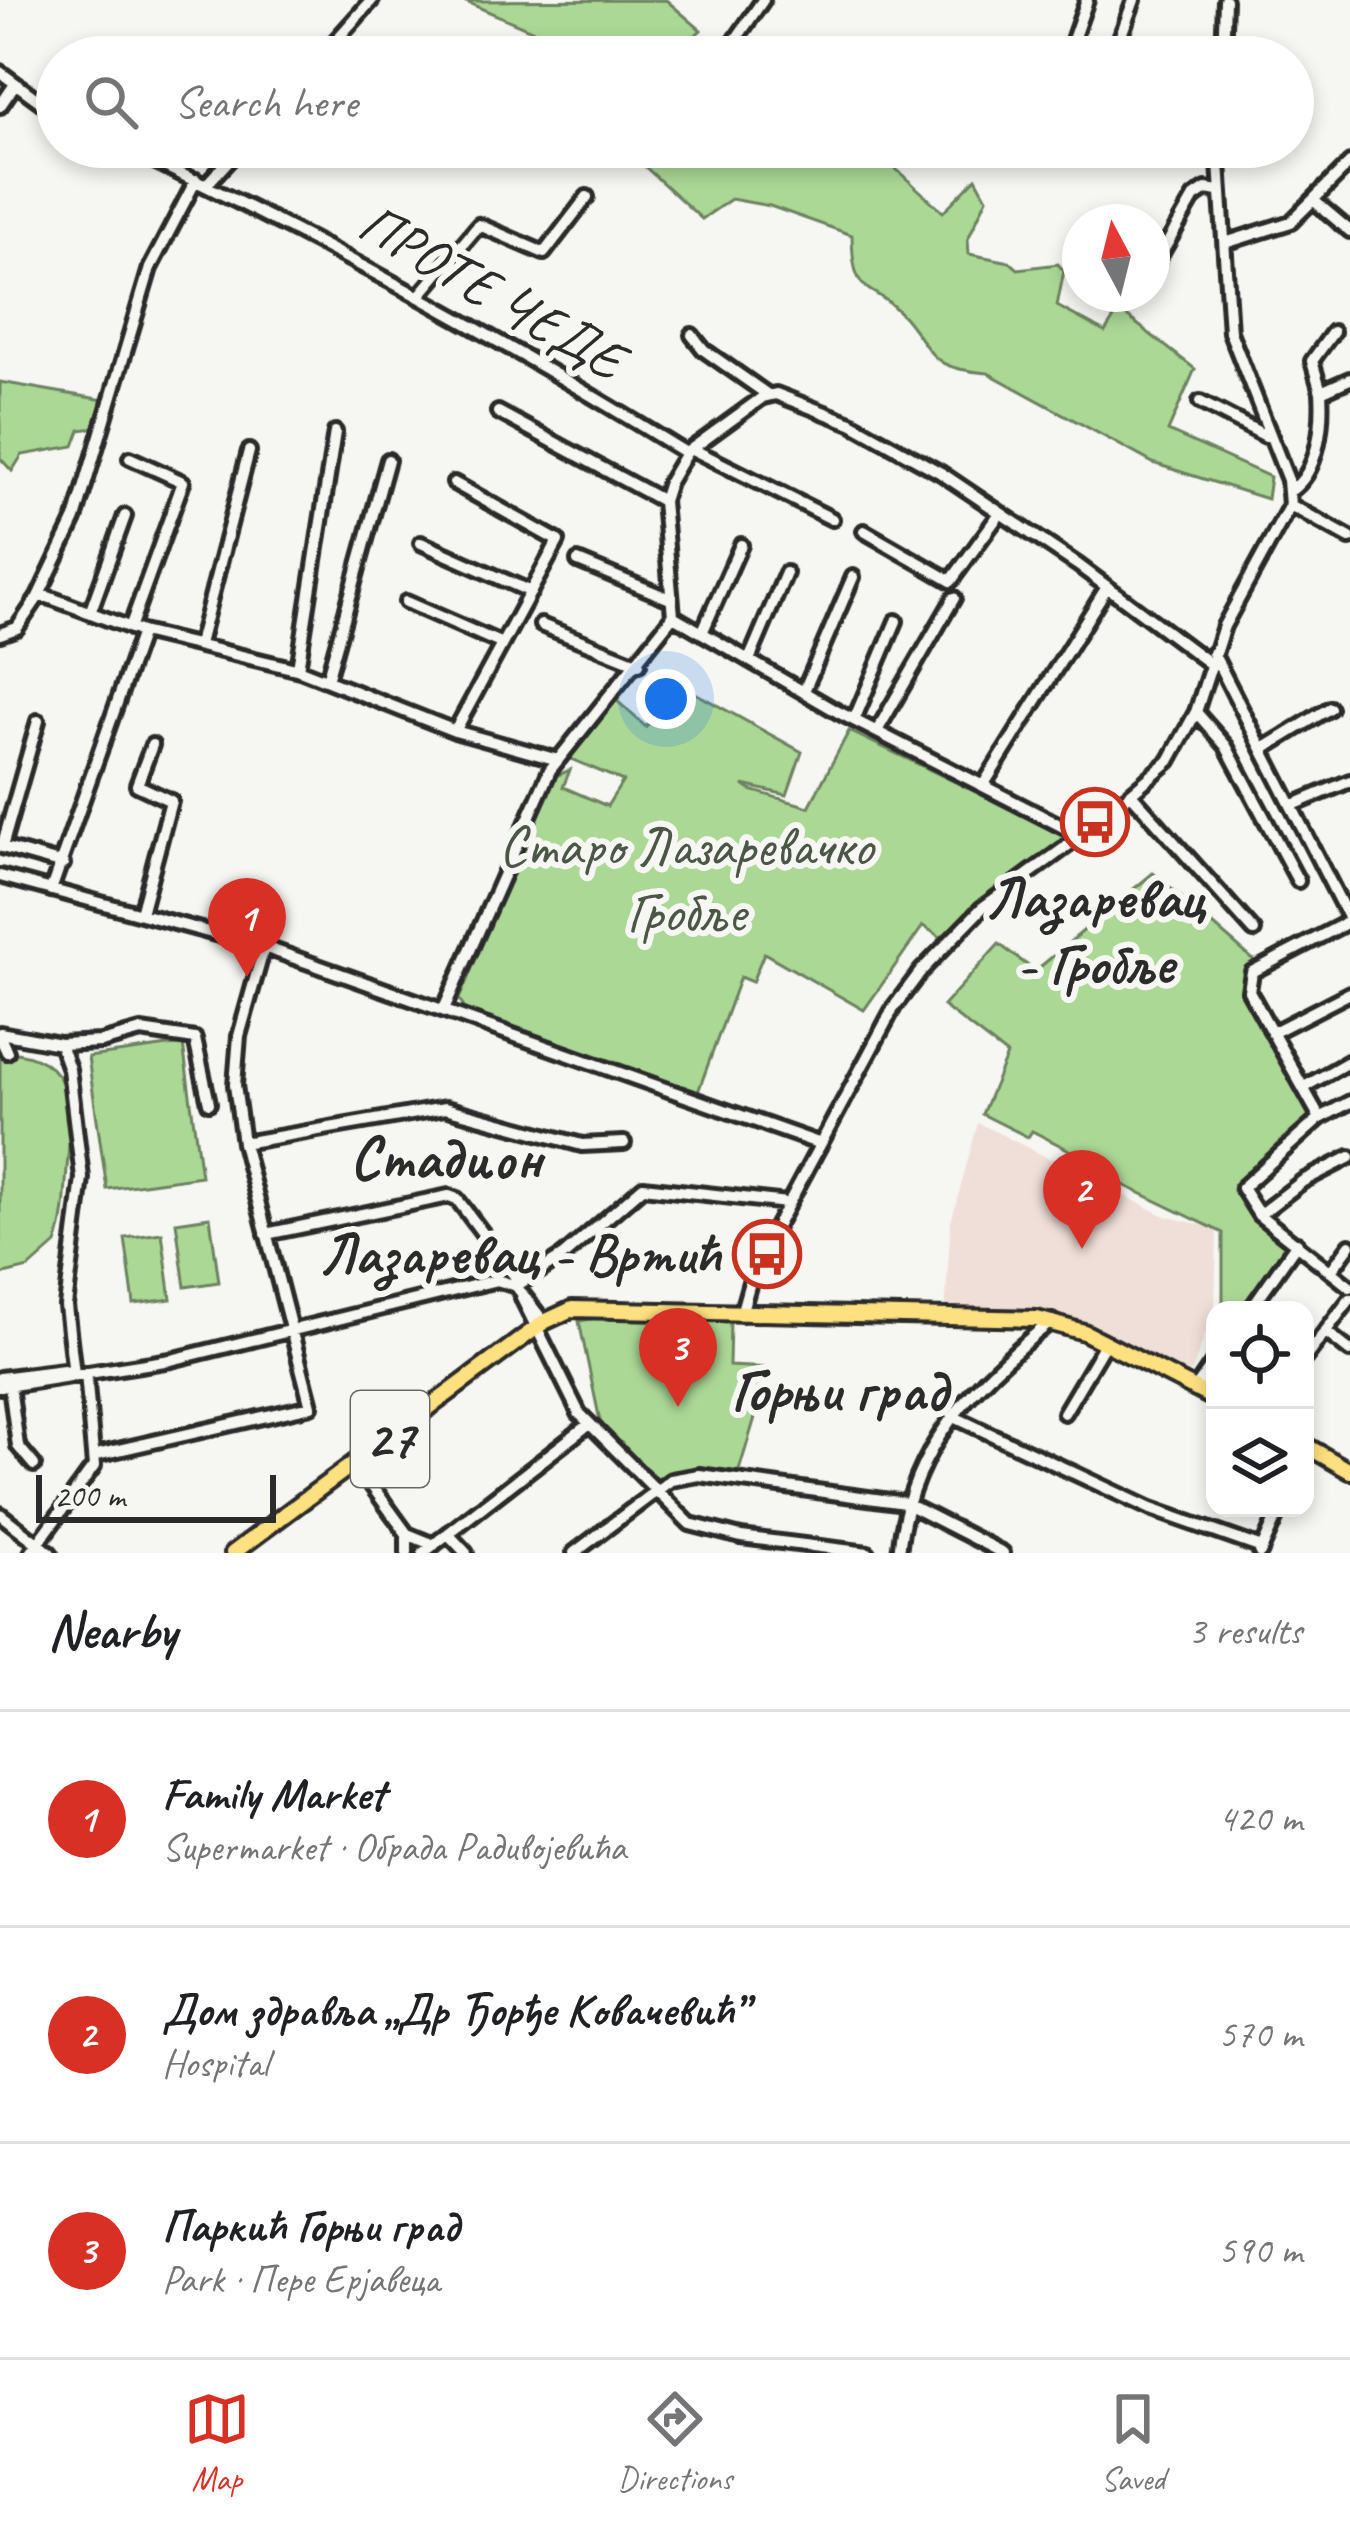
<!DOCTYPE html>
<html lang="en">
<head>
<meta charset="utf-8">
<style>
	:root { --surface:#fff; --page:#f2f2f2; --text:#202124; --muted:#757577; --line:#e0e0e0; --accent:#d93025 }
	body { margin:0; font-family:Caveat,sans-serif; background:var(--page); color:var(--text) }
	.controls { position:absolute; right:36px; bottom:36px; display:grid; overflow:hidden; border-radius:24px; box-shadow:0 6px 18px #0003 }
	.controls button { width:108px; height:108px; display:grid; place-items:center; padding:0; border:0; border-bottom:3px solid var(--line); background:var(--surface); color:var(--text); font:60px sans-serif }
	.compass { position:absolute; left:1062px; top:204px; width:108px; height:108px; border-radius:50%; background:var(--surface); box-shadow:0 6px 18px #0003; rotate:353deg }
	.scale { position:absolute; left:36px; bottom:30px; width:240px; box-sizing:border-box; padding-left:12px; border:6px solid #2b2b2b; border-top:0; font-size:33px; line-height:42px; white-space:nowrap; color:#2b2b2b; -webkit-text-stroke:9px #f6f6f2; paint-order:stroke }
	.you { position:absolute; left:666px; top:699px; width:42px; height:42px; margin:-30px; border:9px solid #fff; border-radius:50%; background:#1a73e8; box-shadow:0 0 0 18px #1a73e833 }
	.badge { display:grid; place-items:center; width:78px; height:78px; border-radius:50%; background:var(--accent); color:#fff; font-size:39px; font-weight:700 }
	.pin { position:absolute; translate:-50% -99px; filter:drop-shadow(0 3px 6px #0008) }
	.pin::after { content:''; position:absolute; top:63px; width:42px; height:36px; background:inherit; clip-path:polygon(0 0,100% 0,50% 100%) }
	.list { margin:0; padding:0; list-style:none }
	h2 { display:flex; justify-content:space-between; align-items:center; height:156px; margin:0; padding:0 48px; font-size:51px }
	h2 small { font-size:39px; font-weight:400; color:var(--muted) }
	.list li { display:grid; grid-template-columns:78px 1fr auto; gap:36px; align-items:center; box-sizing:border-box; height:216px; padding:0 48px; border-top:3px solid var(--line) }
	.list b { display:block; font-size:45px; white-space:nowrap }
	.list p { margin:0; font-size:39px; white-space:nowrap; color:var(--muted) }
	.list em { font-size:39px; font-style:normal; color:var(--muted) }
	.icon { flex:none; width:66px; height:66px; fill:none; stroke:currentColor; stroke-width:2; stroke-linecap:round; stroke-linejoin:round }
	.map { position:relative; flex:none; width:1350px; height:1553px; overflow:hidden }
	.search { position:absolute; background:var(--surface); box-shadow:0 6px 18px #0003; left:36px; right:36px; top:36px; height:132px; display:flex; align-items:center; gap:30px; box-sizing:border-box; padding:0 42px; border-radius:66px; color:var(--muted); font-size:45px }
	.sheet { height:804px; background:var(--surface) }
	nav { display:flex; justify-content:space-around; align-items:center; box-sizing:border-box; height:168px; border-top:3px solid var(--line); background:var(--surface); font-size:33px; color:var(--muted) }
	nav a { display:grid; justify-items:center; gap:6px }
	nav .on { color:var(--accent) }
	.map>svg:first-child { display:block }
	.built { fill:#f0ded8 }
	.green { fill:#acd896; stroke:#6c8260; stroke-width:3 }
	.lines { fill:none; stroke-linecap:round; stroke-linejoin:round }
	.minor-casing { stroke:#2b2b2b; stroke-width:20 }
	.major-casing { stroke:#2b2b2b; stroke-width:22 }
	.minor { stroke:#f6f6f2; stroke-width:10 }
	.major { stroke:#fde080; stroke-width:14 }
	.labels { text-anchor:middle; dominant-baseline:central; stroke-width:12; stroke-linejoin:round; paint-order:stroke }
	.shield { fill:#f6f6f2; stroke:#686867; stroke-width:3 }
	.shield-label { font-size:54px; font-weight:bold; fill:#2b2b2b }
	.street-label { font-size:57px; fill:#2b2b2b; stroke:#f6f6f2 }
	.park-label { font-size:57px; fill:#4b5646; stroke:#f6f6f2 }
	.poi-label { font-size:57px; font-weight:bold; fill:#2b2b2b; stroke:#f6f6f2 }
	.neighbourhood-label { font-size:60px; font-weight:bold; fill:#2b2b2b; stroke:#f6f6f2 }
</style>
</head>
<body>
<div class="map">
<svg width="1350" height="1553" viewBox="0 0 1350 1553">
	<rect width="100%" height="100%" fill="#f6f6f2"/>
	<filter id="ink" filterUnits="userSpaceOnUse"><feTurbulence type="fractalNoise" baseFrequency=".00833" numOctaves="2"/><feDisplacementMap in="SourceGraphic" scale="24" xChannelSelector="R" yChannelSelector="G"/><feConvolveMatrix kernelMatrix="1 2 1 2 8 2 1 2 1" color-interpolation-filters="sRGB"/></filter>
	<g filter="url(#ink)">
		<path class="built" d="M978,1123L1165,1216L1217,1229L1215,1308L1192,1371L1186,1374L1083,1327L945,1311L951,1222Z"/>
		<path class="green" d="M666,0L701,30L687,43L698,57H577L562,43L464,1Z
			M631,147H872L943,212L976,178L987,198L968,239L969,254L1010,262L1018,269L1058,264L1064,271L1057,306L1105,332L1119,310L1195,369L1168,431L1270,477L1267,499L1153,463L988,373C929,368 937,357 905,318C871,278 853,304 852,235L770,206L731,199L702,219L628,151Z
			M0,382L104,400L94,428L80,430L74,446L22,455L12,471L0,458Z
			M679,684L802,752L787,795L743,785L750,790L809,807L849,731L1074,839L987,898L944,939L923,926L864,1010L764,953L752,982L740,977L698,1092L466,1011L459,999L553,777L570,770L563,787L607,806L623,781L571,759L573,751L615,699L646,727Z
			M1153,873L1257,963L1247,972L1245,991L1316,1113L1314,1121L1238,1184L1255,1214L1292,1242L1245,1310H1223V1233L1082,1165L1085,1158L1032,1131L1028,1137L982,1114L1007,1055L943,1006L999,944L1035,971Z
			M183,1044L201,1176L107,1189L88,1057Z
			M7,1052C78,1056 72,1114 67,1168C65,1194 65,1219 56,1244L29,1268L0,1275V1053Z
			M210,1217L219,1282L185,1287L176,1222Z
			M162,1233L171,1299L134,1304L125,1238Z
			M615,1315L730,1320L729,1366L770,1368L738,1474L685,1471L652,1484L600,1421L579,1321Z"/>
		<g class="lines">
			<g class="minor-casing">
				<path id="minor" d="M732,45L763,0
					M321,57L372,0
					M1067,57L1087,0
					M1113,57L1134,0
					M1223,57L1225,0
					M0,72L57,114
					M0,106L15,84
					M124,147C318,237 503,340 686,453
					M206,185L241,147
					M1313,200L1350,231
					M1225,243L1291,222L1350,163
					M1156,263L1194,197L1206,189L1218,191
					M419,296L479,225L544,253L587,197
					M692,335L704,350L768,395
					M1321,392L1312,361L1333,332
					M1200,402L1266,436
					M498,412L663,501
					M692,449L832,519
					M130,458L183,482L130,628
					M454,483L558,541L455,731
					M1290,491C1319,473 1323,423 1321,392L1350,379
					M1290,505L1350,538
					M864,531L951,581L998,516
					M421,543L531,592
					M578,561L670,599
					M38,597L75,519L150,268L196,180
					M406,602L500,643
					M90,613L125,516
					M673,616L838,712L1081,836
					M541,625L639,664
					M702,633L741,545
					M0,634L17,628L38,597H48L142,632L300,670L455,731L558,760
					M199,644L249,451
					M1213,653L1350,921
					M749,660L786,573
					M298,669L335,432
					M327,680L388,460
					M804,691L853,577
					M1196,712L1226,746L1298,881
					M854,720L896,621
					M38,721L2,847L63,864
					M877,731L954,598
					M1263,749L1330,708
					M984,784L1107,587
					M1132,795L1254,931
					M1293,805L1350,781
					M0,876L264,947L818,1143
					M51,890L142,632
					M141,913L171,801L137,785L152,745
					M1350,921L1252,972L1249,991L1320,1118L1242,1188L1259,1215L1350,1287
					M444,1009L550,770L673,616L663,501L669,482L686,453L763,397L776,394L851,423L941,473L1078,565L1209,663
					M0,1033L60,1044L69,1069L82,1178L66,1306L74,1374
					M1272,1033L1350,993
					M0,1037L7,1052
					M60,1044L101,1042L141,1031L195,1039L209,1103
					M1304,1087L1350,1061
					M1320,1118L1350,1102
					M243,1143L445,1108L582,1145L624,1143
					M1259,1215L1303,1181L1350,1157
					M266,1234L449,1196L457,1199L520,1283
					M1331,1271L1350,1245
					M516,1286L563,1256L643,1187L787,1203
					M522,1298L579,1413L690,1524L741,1537L868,1553
					M1250,1310L1297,1243
					M741,1314L754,1268L894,1007L921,971L982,908L1081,836L1169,761L1196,712L1224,626L1290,505L1288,480L1230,332L1218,147
					M1326,1332L1350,1351
					M1305,1358L1350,1299
					M0,1378L64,1370L74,1374
					M10,1386L18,1446L34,1465
					M0,1387L171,1360L497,1280L516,1286L544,1322
					M1195,1389L1215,1360
					M1064,1413L1106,1342
					M952,1416L1151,1509L1262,1548
					M96,1455L311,1406L243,1143L235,1085L239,1036L264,947
					M356,1464L407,1534L434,1545
					M0,1514L50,1553
					M449,1535L466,1553
					M31,1553L94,1466L86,1373
					M407,1553V1534
					M423,1553L589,1424
					M574,1553L671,1480L699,1475L905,1503L1003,1553
					M899,1553C909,1449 973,1383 1052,1321
					M1260,1553L1280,1508"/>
			</g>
			<g class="major-casing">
				<path id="major" d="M1305,1445L1350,1471
					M233,1553L544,1322L572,1309L1037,1319L1084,1332L1215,1399"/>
			</g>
			<use href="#minor" class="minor"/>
			<use href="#major" class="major"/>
		</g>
	</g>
	<defs>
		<g id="bus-ring" transform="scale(3.45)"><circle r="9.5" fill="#f6f6f2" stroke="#c8321e" stroke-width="1.5"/><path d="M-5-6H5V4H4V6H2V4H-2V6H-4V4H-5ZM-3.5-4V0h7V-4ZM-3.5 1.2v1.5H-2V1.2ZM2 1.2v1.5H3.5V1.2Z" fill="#c8321e"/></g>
	</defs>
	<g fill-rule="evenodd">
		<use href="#bus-ring" x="1095" y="822"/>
		<use href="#bus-ring" x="767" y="1254"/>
	</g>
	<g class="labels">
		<rect class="shield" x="351" y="1391" width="78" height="96" rx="9"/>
		<g class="shield-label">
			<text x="390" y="1439">27</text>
		</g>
		<g class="street-label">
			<text transform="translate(492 291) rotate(30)">ПРОТЕ ЧЕДЕ</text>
		</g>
		<g class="park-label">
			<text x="686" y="846">Старо Лазаревачко<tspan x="686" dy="66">Гробље</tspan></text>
		</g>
		<g class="poi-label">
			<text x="1095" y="898">Лазаревац<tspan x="1095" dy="66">- Гробље</tspan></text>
			<text x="720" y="1254" text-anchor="end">Лазаревац - Вртић</text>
		</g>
		<g class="neighbourhood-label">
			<text x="446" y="1158">Стадион</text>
			<text x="839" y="1390">Горњи град</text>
		</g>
	</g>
</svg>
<div class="controls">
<button><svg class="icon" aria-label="locate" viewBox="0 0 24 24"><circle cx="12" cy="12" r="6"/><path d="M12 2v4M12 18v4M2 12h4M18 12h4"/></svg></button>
<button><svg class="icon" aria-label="layers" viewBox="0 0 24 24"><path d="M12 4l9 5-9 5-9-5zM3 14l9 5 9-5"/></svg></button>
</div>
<svg class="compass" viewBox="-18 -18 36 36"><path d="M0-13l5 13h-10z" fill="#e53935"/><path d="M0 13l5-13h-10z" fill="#757577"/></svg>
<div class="scale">200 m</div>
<div class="you"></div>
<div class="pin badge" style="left:247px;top:977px">1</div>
<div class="pin badge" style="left:1082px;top:1249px">2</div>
<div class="pin badge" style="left:678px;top:1407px">3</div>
<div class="search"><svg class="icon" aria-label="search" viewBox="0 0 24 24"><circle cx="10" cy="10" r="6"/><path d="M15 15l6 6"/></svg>Search here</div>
</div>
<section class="sheet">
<h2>Nearby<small>3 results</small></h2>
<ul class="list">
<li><span class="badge">1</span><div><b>Family Market</b><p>Supermarket · Обрада Радивојевића</p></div><em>420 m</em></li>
<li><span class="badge">2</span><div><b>Дом здравља „Др Ђорђе Ковачевић”</b><p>Hospital</p></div><em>570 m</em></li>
<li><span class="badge">3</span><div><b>Паркић Горњи град</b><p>Park · Пере Ерјавеца</p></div><em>590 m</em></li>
</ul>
</section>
<nav>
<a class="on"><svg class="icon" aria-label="map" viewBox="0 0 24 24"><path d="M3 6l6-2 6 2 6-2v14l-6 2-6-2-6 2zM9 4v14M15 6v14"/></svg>Map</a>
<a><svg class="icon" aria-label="directions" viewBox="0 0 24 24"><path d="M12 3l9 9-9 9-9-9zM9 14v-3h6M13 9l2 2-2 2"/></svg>Directions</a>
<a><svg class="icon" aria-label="saved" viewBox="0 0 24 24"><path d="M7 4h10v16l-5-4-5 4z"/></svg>Saved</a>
</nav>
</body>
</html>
